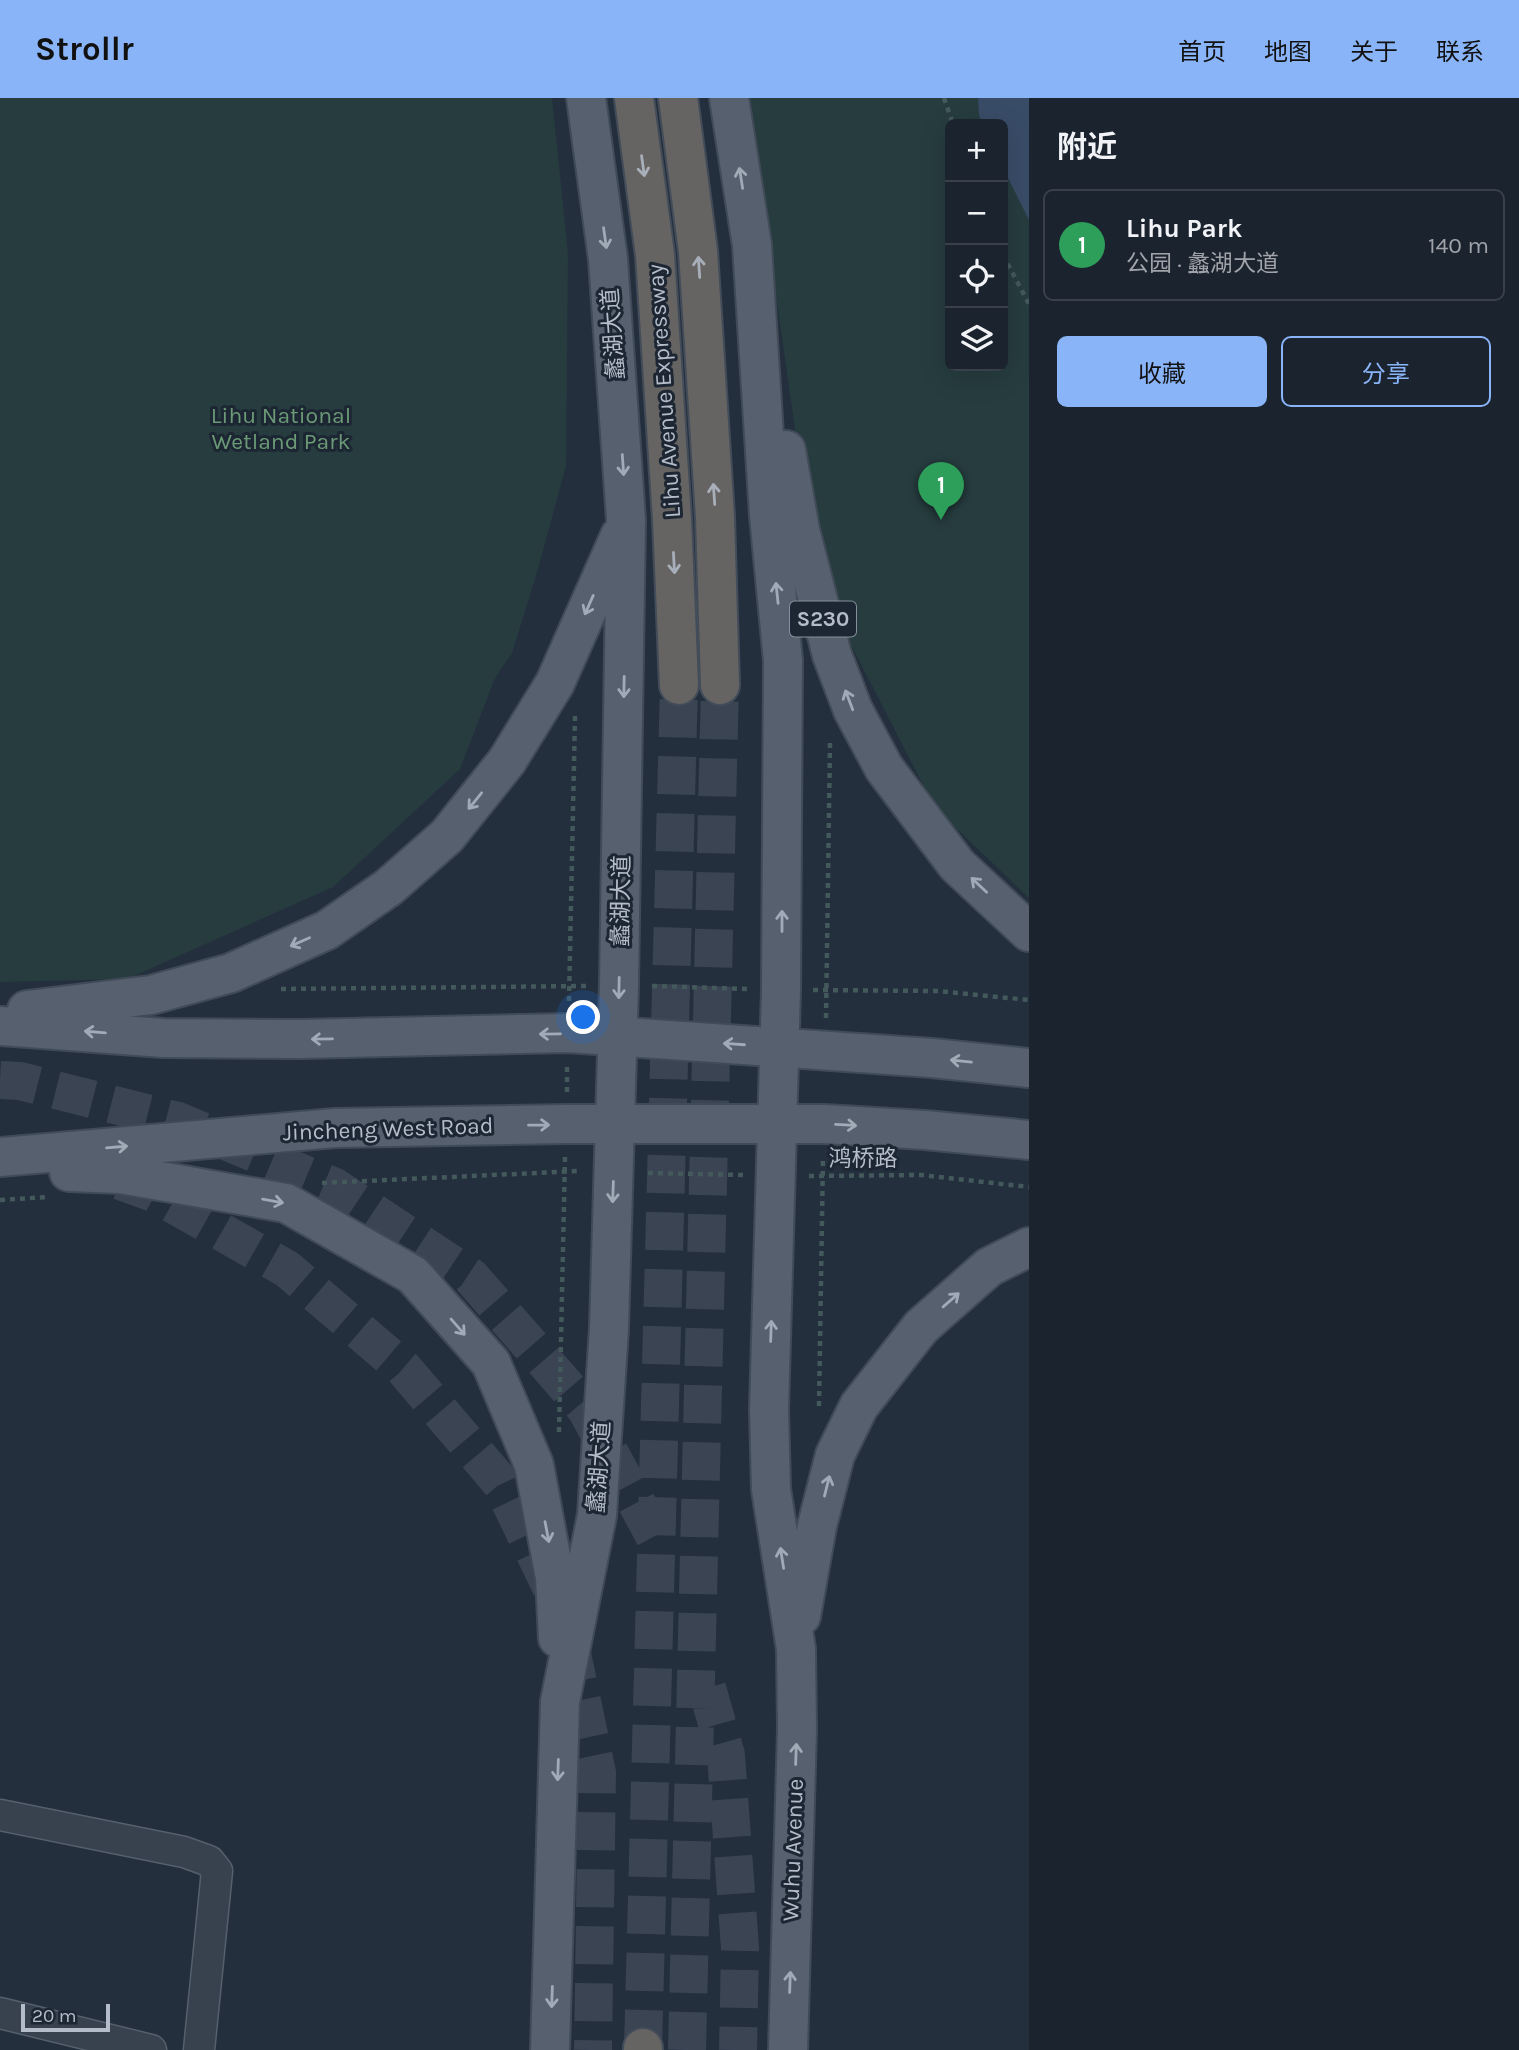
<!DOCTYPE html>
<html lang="zh">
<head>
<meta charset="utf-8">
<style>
	:root { --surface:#1b232e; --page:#282f3a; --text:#f1f3f6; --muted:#a0a4aa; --line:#39404a; --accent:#8ab4f8 }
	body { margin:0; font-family:Karla,"Noto Sans SC",sans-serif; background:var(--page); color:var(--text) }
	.controls { position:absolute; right:21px; top:21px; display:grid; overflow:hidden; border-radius:10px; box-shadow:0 7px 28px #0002 }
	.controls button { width:63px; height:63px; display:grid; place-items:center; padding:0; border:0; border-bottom:2px solid var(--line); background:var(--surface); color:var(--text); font:35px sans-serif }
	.scale { position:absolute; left:21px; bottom:18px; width:89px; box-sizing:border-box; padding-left:7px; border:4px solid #b4bcc9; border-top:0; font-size:19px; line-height:24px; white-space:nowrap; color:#b4bcc9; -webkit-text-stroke:5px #1d2633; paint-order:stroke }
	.you { position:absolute; left:584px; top:920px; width:24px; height:24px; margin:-18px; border:5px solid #fff; border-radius:50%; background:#1a73e8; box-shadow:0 0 0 10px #1a73e833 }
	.badge { display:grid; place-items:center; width:46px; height:46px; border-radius:50%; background:var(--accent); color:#fff; font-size:23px; font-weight:700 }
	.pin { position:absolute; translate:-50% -58px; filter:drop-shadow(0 2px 4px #0008) }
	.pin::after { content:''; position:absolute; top:37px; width:24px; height:21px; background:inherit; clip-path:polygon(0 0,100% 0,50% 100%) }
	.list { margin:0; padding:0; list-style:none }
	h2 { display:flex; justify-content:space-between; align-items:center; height:91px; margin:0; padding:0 28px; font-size:30px }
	h2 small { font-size:23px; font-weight:400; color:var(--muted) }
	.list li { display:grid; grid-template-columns:46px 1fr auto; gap:21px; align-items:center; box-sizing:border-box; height:112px; margin:0 14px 14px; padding:0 14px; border:2px solid var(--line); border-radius:10px }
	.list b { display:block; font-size:26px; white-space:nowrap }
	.list p { margin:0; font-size:23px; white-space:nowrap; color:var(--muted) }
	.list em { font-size:23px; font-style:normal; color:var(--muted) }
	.actions { display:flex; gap:14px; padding:21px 28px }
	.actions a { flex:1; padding:16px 0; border:2px solid var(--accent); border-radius:10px; text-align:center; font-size:24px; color:var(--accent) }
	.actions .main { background:var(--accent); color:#111 }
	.icon { flex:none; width:38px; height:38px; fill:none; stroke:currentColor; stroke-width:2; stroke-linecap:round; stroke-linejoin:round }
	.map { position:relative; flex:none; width:1029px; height:1952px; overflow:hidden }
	header { display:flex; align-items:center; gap:42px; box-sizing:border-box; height:98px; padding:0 35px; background:var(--accent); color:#111 }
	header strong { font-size:33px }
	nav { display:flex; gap:38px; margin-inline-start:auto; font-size:24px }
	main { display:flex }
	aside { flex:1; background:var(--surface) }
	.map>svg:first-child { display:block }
	.green { fill:#263c3f; fill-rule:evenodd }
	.water { fill:#394c67 }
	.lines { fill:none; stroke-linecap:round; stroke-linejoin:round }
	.trunk-tunnel { stroke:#3a4453; stroke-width:38; stroke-dasharray:38 19; stroke-linecap:butt }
	.minor-casing { stroke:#565f6c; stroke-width:33 }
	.primary-casing { stroke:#414a57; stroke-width:42 }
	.trunk-casing { stroke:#434c59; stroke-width:42 }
	.path { stroke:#44595c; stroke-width:4.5; stroke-dasharray:5 5; stroke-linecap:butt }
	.minor { stroke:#38414e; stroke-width:30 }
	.primary { stroke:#56606e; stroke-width:38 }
	.trunk { stroke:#656462; stroke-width:38 }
	.oneway { stroke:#a8afba }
	.oneway2 { stroke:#a1aab7 }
	.labels { text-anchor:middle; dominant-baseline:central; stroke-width:6; stroke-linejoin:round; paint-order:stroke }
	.shield { fill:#1d2633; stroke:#878f9c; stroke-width:2 }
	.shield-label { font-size:21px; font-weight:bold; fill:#b4bcc9 }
	.street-label { font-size:23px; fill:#b4bcc9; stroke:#1d2633 }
	.park-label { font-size:23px; fill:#6b9a76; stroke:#1d2633 }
</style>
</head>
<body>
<header>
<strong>Strollr</strong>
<nav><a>首页</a><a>地图</a><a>关于</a><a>联系</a></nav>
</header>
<main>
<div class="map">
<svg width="1029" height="1952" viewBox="0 0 1029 1952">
	<rect width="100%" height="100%" fill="#242f3e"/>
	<path class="green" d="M0,0H552L568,156L566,368L538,471L512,555L495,580L460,671L333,789L127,881L0,884Z
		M748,0H1029V800L935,710L816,479ZM950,26H1003V268H950Z"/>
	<path class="water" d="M978,0H1029V122L1003,70V26H983L979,17Z"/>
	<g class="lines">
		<path class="trunk-tunnel" d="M0,982L20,983L178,1023L335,1089L471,1179L586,1311L656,1441
			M120,1083L153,1095L287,1171L404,1271L501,1385L551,1489
			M570,1546L597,1675L593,1952
			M707,1590L726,1657L740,1850L738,1952
			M643,1950L679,587
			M687,1952L720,587"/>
		<g class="minor-casing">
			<path id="minor" d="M0,1717L184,1754L209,1763L217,1773L199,1952
				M0,1915L151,1952"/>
		</g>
		<g class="primary-casing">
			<path id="primary" d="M729,0L752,147L769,417L783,563L781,892L769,1311L771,1391L796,1551L797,1631L788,1952
				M786,352L800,432L832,557L853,612L884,670L957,767L1029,834
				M27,912L151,897L231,875L327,832L389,789L447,738L507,663L555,585L620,438
				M0,928L163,940L301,941L568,935L932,960L1029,970
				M0,1059L335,1030L566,1026H824L925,1032L1029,1042
				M69,1074L120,1076L286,1105L413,1177L491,1265L534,1367L555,1480L558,1540
				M801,1518L817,1428L835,1357L859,1308L921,1229L989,1169L1029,1149
				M550,1952L560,1604L597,1417L609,1230L619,887L626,422L608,161L586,0"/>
		</g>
		<g class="trunk-casing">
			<path id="trunk" d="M634,0L655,157L672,421L679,587
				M678,0L698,153L715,419L720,587
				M643,1952V1950"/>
		</g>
		<path class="path" d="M944,0L953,26
			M1003,157L1029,206
			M652,888L748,891
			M281,891L587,888
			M813,892L938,893L1029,902
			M569,903L575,618
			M826,920L830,645
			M567,994V968
			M648,1075L744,1077
			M809,1078L921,1077L1029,1089
			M322,1085L579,1073
			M0,1102L48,1099
			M819,1308L823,1058
			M559,1334L565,1059"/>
		<use href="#minor" class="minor"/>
		<use href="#primary" class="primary"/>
		<use href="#trunk" class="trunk"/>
	</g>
	<defs><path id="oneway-shaft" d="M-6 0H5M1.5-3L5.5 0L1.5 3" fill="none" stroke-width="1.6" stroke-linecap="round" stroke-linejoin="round" transform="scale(1.75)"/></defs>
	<g class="oneway">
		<use href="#oneway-shaft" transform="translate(643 68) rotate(82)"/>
		<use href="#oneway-shaft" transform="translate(699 169) rotate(-94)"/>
		<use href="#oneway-shaft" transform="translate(714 396) rotate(-94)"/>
		<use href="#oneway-shaft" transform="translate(674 465) rotate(87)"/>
	</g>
	<g class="oneway2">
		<use href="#oneway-shaft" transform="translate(741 80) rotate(-99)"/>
		<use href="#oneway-shaft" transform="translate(605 140) rotate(82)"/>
		<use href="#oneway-shaft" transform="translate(623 367) rotate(86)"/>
		<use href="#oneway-shaft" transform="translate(777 495) rotate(-96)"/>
		<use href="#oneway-shaft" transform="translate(589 507) rotate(114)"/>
		<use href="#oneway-shaft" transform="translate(624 589) rotate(91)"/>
		<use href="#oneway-shaft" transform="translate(849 602) rotate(-111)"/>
		<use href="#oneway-shaft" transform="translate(475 703) rotate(129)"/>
		<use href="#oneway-shaft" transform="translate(979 787) rotate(-137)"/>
		<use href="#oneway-shaft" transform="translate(782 823) rotate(-90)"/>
		<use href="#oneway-shaft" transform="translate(300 844) rotate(156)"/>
		<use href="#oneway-shaft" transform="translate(619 890) rotate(91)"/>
		<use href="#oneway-shaft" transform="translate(95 934) rotate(-175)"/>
		<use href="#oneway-shaft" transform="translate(550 936) rotate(179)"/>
		<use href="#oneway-shaft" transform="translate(322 941) rotate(179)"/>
		<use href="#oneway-shaft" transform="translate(734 946) rotate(-176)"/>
		<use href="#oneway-shaft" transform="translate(961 963) rotate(-174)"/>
		<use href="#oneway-shaft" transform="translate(539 1027) rotate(-1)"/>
		<use href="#oneway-shaft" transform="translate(846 1027) rotate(3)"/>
		<use href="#oneway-shaft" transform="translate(117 1049) rotate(-5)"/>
		<use href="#oneway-shaft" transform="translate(613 1094) rotate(92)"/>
		<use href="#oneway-shaft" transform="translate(273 1103) rotate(10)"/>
		<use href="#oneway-shaft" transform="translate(951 1202) rotate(-41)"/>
		<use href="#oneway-shaft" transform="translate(458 1229) rotate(49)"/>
		<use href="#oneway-shaft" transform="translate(771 1233) rotate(-88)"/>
		<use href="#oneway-shaft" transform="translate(827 1388) rotate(-76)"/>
		<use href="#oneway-shaft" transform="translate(547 1434) rotate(79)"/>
		<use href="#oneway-shaft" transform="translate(782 1460) rotate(-99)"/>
		<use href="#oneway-shaft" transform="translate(796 1656) rotate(-88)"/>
		<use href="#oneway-shaft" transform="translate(558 1672) rotate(92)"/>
		<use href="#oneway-shaft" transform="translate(790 1884) rotate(-88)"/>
		<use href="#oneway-shaft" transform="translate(552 1899) rotate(92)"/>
	</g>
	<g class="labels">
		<rect class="shield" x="790" y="503.5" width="66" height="35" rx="5"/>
		<g class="shield-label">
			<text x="823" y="521">S230</text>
		</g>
		<g class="street-label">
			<text transform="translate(613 236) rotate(-94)">蠡湖大道</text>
			<text transform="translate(664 293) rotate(-94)">Lihu Avenue Expressway</text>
			<text transform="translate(621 803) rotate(-89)">蠡湖大道</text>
			<text transform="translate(388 1031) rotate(-2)">Jincheng West Road</text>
			<text x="863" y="1060">鸿桥路</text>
			<text transform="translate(599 1369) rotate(-86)">蠡湖大道</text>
			<text transform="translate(793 1752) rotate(-88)">Wuhu Avenue</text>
		</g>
		<g class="park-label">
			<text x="281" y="317">Lihu National<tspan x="281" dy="26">Wetland Park</tspan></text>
		</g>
	</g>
</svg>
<div class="controls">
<button>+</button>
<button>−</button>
<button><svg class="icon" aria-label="locate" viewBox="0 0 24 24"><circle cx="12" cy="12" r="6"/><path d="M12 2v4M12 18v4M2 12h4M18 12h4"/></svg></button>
<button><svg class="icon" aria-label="layers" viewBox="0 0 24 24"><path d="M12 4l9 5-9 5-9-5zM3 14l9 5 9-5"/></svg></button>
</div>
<div class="scale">20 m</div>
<div class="you"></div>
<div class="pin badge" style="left:941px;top:422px;background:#2e9e5b">1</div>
</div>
<aside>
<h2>附近<small></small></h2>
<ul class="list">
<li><span class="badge" style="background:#2e9e5b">1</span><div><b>Lihu Park</b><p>公园 · 蠡湖大道</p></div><em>140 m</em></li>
</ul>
<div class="actions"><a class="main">收藏</a><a>分享</a></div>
</aside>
</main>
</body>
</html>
